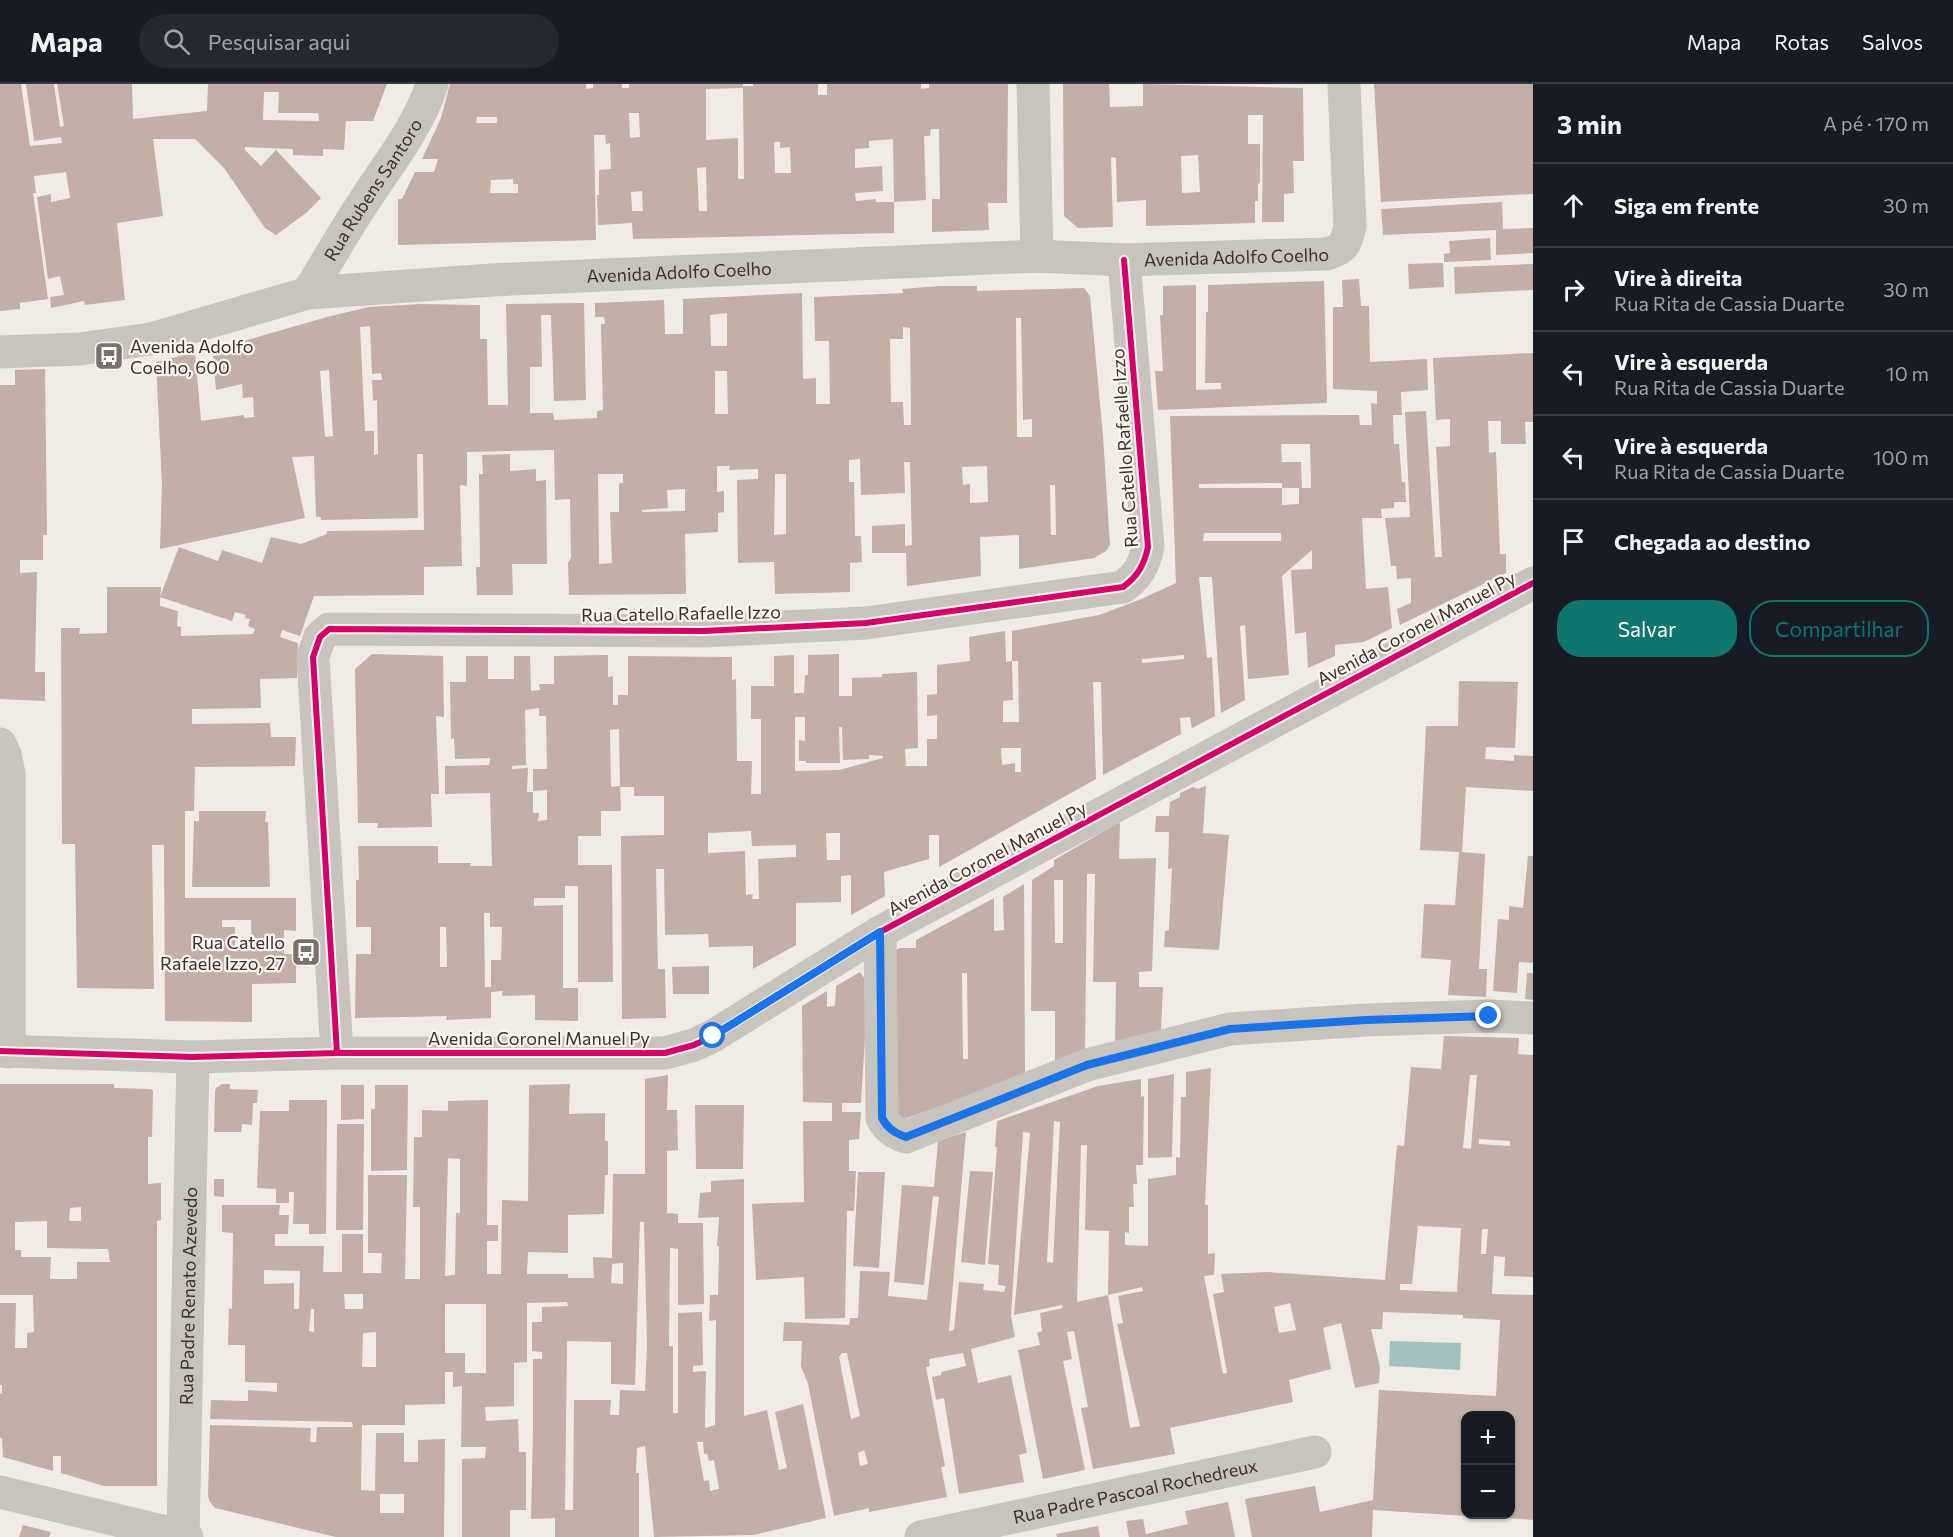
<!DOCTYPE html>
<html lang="pt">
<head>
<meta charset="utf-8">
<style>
	:root { --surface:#171b24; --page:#242831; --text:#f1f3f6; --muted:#9ea1a6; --line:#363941; --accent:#0f766e }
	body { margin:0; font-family:Commissioner,sans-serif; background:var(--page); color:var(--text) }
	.controls { position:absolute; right:18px; bottom:18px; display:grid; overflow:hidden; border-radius:12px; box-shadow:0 2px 4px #0004 }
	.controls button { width:54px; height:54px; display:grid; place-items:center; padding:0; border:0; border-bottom:2px solid var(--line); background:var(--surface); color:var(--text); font:30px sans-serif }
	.stop { position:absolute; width:18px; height:18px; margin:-14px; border:4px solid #1a73e8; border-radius:50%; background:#fff }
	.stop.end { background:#1a73e8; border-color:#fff; box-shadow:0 2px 6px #0008 }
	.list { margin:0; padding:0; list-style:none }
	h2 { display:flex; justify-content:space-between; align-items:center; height:78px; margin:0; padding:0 24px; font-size:26px }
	h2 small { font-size:20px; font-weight:400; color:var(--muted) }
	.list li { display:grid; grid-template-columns:39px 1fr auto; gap:18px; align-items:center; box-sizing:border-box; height:84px; padding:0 24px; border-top:2px solid var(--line) }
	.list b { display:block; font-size:22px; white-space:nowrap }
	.list p { margin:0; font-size:20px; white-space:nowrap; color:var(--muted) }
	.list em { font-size:20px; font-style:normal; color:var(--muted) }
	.actions { display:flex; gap:12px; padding:18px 24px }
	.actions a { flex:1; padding:14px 0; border:2px solid var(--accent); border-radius:24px; text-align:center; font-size:21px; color:var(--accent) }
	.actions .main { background:var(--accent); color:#fff }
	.icon { flex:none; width:33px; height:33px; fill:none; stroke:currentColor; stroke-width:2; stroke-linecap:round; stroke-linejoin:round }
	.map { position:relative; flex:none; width:1533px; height:1453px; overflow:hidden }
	header { display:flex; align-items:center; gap:36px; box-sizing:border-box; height:84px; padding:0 30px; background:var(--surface); border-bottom:2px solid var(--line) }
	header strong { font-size:28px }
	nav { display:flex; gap:33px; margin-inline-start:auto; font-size:21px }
	.search { width:420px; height:54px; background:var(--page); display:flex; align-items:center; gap:15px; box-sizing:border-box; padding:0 21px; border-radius:33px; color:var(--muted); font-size:22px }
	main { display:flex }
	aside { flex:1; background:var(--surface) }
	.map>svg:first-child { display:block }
	.water { fill:#a1c2c1 }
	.building { fill:#c3afa7; fill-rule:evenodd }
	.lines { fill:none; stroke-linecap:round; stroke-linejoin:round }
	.minor { stroke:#c9c3be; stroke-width:33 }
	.cycleway-casing { stroke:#fbf5ee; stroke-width:10 }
	.cycleway { stroke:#d6006c; stroke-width:6 }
	.route { stroke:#1a73e8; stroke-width:8 }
	.labels { text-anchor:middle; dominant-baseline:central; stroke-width:4.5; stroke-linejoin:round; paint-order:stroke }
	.street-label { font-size:18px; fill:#3b302b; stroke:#fbf5ee }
	.poi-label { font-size:18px; fill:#3b302b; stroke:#fbf5ee; text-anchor:start }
</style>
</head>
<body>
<header>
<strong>Mapa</strong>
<div class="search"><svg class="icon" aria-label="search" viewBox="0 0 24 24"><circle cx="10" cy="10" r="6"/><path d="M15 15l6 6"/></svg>Pesquisar aqui</div>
<nav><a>Mapa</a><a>Rotas</a><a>Salvos</a></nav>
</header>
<main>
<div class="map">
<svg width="1533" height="1453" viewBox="0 0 1533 1453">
	<rect width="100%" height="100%" fill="#f0ebe5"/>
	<path class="water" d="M1390,1257L1461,1259L1460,1286L1389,1282Z"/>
	<path class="building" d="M0,0H21L30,62L62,59L61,53L34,57L26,0H54L60,43L64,42L57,0H132L133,35L207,27L208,0H387L373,37H346L344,66L323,65V72L293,71V65L245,63V66L261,82L276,66L321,114L306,129L276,151L265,144L224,84L195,55H153L163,132L117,139L125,216L85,221L84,217L51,224L50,213L64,211L60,192L48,195L37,113L51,110V118L70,114L66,88L34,92L36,109H33L48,215L20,219V225L0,227ZM264,8H279L278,29H318L319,37L263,36Z
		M450,0H586V5L593,4V0H622V4H629V0H743V2H753V0H818V11H827V0H921V5L929,4V0H1008L1007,119H988L989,146L932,148V115H940L939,45H931L930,52H924L926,116L894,118L893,55L869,57V64L855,65V84L882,82L883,107L855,109L856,117L876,115V118H894V149L633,155L632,139L598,141L597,111H599V86L611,85L610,59L606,60L605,51H594L596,156L398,161V115H402L415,88H434L438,75H422L441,34ZM743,4L744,95H738V54L706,56V5ZM629,29H639L640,53L630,54ZM477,33H497V39H476ZM774,58H780V64L790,63L791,89H775ZM706,83L707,127H699L697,84ZM513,95V100H518V109H490L491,96ZM642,107L643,127H632L631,108Z
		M1063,0H1109L1110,23L1143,22V0L1303,4L1304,77H1293L1294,109L1284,110V138H1262L1263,31H1248V60H1260V99L1258,100V117H1255V139L1146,142V116L1117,118L1116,74L1111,73L1113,143L1078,144L1064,132ZM1198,71L1200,108L1182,109L1181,72Z
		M1374,0H1533V110L1381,118Z
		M1502,118L1503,145L1533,144V169L1496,171V146L1383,151L1381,125Z
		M1490,154L1491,176L1444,178V170L1450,169L1449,157Z
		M1443,179L1444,203L1409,205L1408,180Z
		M1533,180V206L1455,210L1454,183Z
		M1359,195L1361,222H1369L1370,278L1427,275L1428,306L1401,308L1402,331H1393L1394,360H1399L1402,398H1405L1406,418H1394V424L1381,425L1382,434H1362L1366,505L1388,503L1392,544L1364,558L1335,561V572L1308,584L1306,548L1295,550L1291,486L1312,485V466L1282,492L1289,591L1248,595L1245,541L1240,542L1245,616L1221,629L1212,493H1199L1207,574L1212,573L1215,632L1192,644L1190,633L1180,634L1181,650L1103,691L1101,598H1093L1096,695L939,783V751H929V775L884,788L885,812L851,831V791L841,792V818L796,819V861L753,885V862L709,863L708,850L665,851L664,785H656L658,885H665L666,934L622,935L621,752L664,751V712H634V703H620L621,727H601V752H578V781H612L613,898H578V802H565V814H534V822L563,821V904H578V937L535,936V911L502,912L503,907L491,908V934L446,936L447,932L355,934L356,870H371V843H356V796H359L358,762H438V779H471L470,782H492L490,709L445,710V682L489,681L490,674L455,675L454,654L451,655L450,598H466V572H488V595H514V572H530L531,607L540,606L539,600H554V572L608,571V593L613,592V621H618V611H628V572L732,573V596L736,595L737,677H752L751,710H761V635H751V602H774V572L794,571V609H804L805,591H808V571L839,570V612H852V594L882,593V590L917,588L918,664L905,665L906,682H927V655H937V631L927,632V611L937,610V581L970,577L969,553L1005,547L1006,578L1012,577L1013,616L1003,617V638H1019L1018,577H1012V547L1099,531L1139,516L1176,499L1170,332L1359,331L1360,341H1372L1371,319L1377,320V307L1333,305V223H1343L1342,196ZM1281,360H1310L1311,404H1302L1301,378H1282ZM1282,399V404H1299V420L1282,421V404H1199V400ZM1204,449H1281V457H1203ZM1184,571V575L1142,579V575ZM539,624V632H546L547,685H533V707L547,706V736L538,737L539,729H533V708H527L528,684L512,685V682L526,681L525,626ZM795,633H805V657L799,656V677H806V679H840L839,643H842L843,676L869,675V671L883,672V674L839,686L795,687ZM619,645L620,702L611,703L610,646ZM1001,664H1021V688H1015V679L1002,681ZM751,747L752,762L796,761V773L758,775L759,815H752L753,810L746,811L745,767L708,769V749ZM826,749H840V776H827ZM484,829H490V843H502L501,876H491V903H485ZM440,843H446L447,883H440Z
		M1324,197L1327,319L1158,326L1155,287H1163L1160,231H1163V202L1196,201V306L1221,305V299H1205L1206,228H1208V201Z
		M940,202H977V207L1084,204L1090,212L1103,352L1110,461L1106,467L1094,474L1019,485V451L980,453L981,492L907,502L906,469H872V442L905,440V462L912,461L910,378H904L905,409L861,411L860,375L849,376V398H854L855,452H861L862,478L850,479V508L775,510L774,478L738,479L737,396L758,395V385L729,386L730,382H717V408L724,407V428L718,429V448L685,450L686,510L569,511L568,479L571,474L570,415L555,416L554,366L467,368V402L460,401L462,482L424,483V511L314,512L300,552L282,546L280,553L298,559L297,594L260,595L261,624L192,625V640L270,639L271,653H296L295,682L195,683L194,727H185V814H296V847L284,846V870H296V899L252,900V938L165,937L164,761H152L154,905L77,904L75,760H62L61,544H80L79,550L107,549V503H161L160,517V522L178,527L177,542L181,543V552L253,550L255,545L248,542L250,535L245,534L246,531L235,528L232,537L160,513L179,463L218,477L222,466L262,479L271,453L301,460L327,450V447L424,446L423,370H417L418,434L321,436V433H316L314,372L292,373L305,434L160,465L162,401L156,278L195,268L201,337L244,331V334L254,333L253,313L243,314L242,300L216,306L213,272L240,265V258L327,233L369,223L421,220L480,221V255H487L488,321H508L506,220L584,219L586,316L554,317L551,231H541L542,283H530V329H553L554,336L597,334V327L603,326L601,240H605L604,233H595V219L664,216L665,250H683V215L802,209L803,295L816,294V320H830L829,257H815L814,213L903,209L902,205ZM727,229V262H711L710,231ZM1016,234H1021L1023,336L1032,335V353H1017ZM370,242L372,290L381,289L382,296H372L373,317L377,316L378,370L374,371V347H365L360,243ZM903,243L910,244L911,341H904L903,318H891L890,255H903ZM329,286L333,352L325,353L320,287ZM715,287H727L728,330H715ZM987,382L988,418L970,419V400L963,401L962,383ZM598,390H623V399H619V428H610L612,479L599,480ZM775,390H786V450L774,451ZM1050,401H1055L1056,451H1051ZM685,405V427L642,428V426L668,424L667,406ZM222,836H251L252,866H235V843H222Z
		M1533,269V338H1525L1526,360H1501V337H1488L1489,369L1496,368L1500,470H1506V489L1400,541L1397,525L1411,519V494L1397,495L1396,482H1391L1385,434L1410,433L1405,328L1426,327L1435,473H1442L1436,363L1450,362V335L1436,336L1433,274Z
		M45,285L47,451H43V476H20V489L37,488L35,588H45V617L0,615V301H15V286Z
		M510,370V387L536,385V397L546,396L547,480H512L513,511H477L476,483H480L479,390H483L482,371Z
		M372,570L443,572L444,633L436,632L439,710H431L432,743L377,744L378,739H358L355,585Z
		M1459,597L1518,598L1515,664L1486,663L1485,675L1514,677V671L1533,672V707L1466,703L1462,768L1485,770L1479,885H1487L1486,913L1448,911L1451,876L1421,874L1424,820L1455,821L1459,768L1420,766L1426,642H1458Z
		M1206,702L1203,749L1229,751L1219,866L1164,863L1165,847L1169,846L1172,784L1168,785L1169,748H1155L1156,732H1169L1170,718L1180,713V709L1193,703L1198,705Z
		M199,727H266L265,738H268L270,803H192L194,737H199Z
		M1120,738L1119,775L1156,774L1152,887L1139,888V903H1163L1161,946L1115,961L1116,898H1093L1095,790H1087L1085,971L1055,982V927H1031L1032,796L1054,782V776ZM1054,796H1063V859H1055Z
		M1528,772H1533V879L1519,878L1517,909L1493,907L1498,835L1509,836V822L1523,824Z
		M1024,800L1025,992L902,1036L898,1035L896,866L900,864H916V856L994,814V847L1004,846L1003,813ZM962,889H967L968,975H963Z
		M709,882V910H673L672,883Z
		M860,888L867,898L868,904L861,1019H842V1028H861L859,1055L849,1056V1087H856L854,1127H847L845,1234L805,1235L804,1193L756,1196L752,1120L804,1118L803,1037H832V1019L803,1018L802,922L827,907V923L835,922L836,902Z
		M1527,889H1533V916L1525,915Z
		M1444,952L1519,954L1518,970L1533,971V1193L1504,1192L1505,1173L1494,1172L1492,1210L1533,1211V1436L1477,1432V1431H1510V1332H1466V1432L1373,1426L1372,1453H1252L1245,1415L1315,1402L1320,1428L1373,1416L1379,1306L1496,1312L1500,1236L1463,1234V1231L1383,1228L1382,1245H1371L1380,1283L1379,1299L1355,1304L1341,1239L1323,1244L1331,1285L1289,1296L1293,1318L1170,1344L1175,1370L1093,1385L1081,1324L1088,1323L1074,1247L1067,1248L1072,1275L1063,1277L1085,1386L1043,1395L1018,1266L1040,1261L1037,1249L1042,1247L1040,1229L1063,1224L1062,1221L1014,1231L1030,1049L1023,1048L1011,1232L1015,1253L971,1265L978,1299L1011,1291L1027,1369L1019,1371L1024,1398L959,1410L944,1314L936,1316L932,1293L941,1291V1288L966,1282L963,1269L929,1275L930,1282L926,1283L945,1382L941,1383L947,1413L869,1428V1424L834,1432L808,1300L801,1282L802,1257H783L784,1238L849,1241L850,1234H858L860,1187L890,1188L888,1212L927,1216L939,1113L933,1112L924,1201L894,1198L902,1101L934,1103L938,1057L966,1048L949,1247L954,1246L959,1198L984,1200L983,1206L1004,1208L1006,1202L998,1201L999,1181L988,1180L997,1063H995L997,1037L1098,1002L1141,995V1013L1144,1012L1143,1081H1136L1137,1100H1133L1134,1123H1129V1149L1125,1148V1161L1148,1162V1095L1176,1091V1073L1180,1074L1181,1013H1186V988L1211,984L1205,1121H1208V1170L1215,1169L1214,1191L1204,1192L1223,1290L1227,1289L1213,1210L1224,1208L1221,1190L1268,1188L1385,1196L1397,1061L1404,1062L1411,983L1441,985ZM1470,991H1477L1471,1065L1463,1064ZM1054,1037L1060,1038L1053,1179L1047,1178ZM1479,1055L1510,1057V1062L1479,1060ZM1081,1061H1087L1085,1146L1109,1147L1108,1211L1142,1203L1143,1207L1118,1212L1123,1239L1117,1240L1140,1342L1130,1344L1108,1211L1077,1218ZM1418,1142L1461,1144L1457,1208L1400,1206V1200H1412ZM1482,1145H1488L1486,1170H1481ZM1290,1219L1296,1246L1279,1249L1274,1223ZM842,1269H847L860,1332L851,1335L839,1273ZM864,1366L868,1380L860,1382L858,1369Z
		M1174,990L1172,1073L1148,1074V995Z
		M668,991L667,1026H677L678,1066L667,1067V1129L678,1130V1139H703L704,1220L678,1221V1165L670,1164L669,1262H673V1329H678V1229L702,1228L703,1281L693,1282V1288L706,1287L705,1344L715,1341L716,1236L709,1237L710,1211H718L719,1162H717L719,1133L698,1134L700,1109L711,1108V1097L744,1095V1332L767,1326L779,1386L787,1384L775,1328L803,1320L826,1434L753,1451L654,1453L645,1362L637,1364L636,1389H639V1453H555V1434L531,1435L533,1346V1275H542V1268L532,1267V1238H542V1223L568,1222L567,1218L527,1219V1278L514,1279V1322L485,1323L486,1337L518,1335L519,1368H526V1426H510V1453H462V1375L485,1374L486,1363H461L462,1302L453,1303V1288H445V1320L405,1321V1341H362L361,1406L375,1407L376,1349H404V1378H418V1356L445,1355L444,1453H336L215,1424L210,1418L208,1412L210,1341L311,1344L310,1358H316L317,1343H353L352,1338L210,1335L211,1316L248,1317V1306L277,1308V1299L245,1298V1261H228L229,1224L232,1225L233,1149L222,1148V1121H280L279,1131H289L288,1150H275V1162H324L323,1188H342V1150H363V1189H381L382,1169H368V1091H407L405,1195H420V1123H413L414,1053H422V1026L448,1027V1017L488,1016L487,1141H498V1157H487V1190H501L502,1116L528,1117L529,1001L570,1000L569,1030L605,1029V1057H608V1091H605L604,1130L568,1131V1169L528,1168L527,1190H568V1194H594L593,1173L612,1174L613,1090H645V995ZM448,1074L460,1075V1129H456L455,1191L445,1192ZM640,1138H644L647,1261L645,1307L620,1306L619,1331H610L611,1316H574L573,1426H565L567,1257L611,1258V1300L635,1301ZM623,1179V1200L611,1199L612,1180ZM264,1186L300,1187L299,1225H294V1199L264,1200ZM344,1210H363V1225H345ZM445,1220H486V1289H465V1269H445ZM311,1225H314V1248L309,1247ZM376,1248V1283H362L363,1249ZM697,1358H703L704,1370H707L709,1377L714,1376L719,1405L710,1407L709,1396L704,1397ZM380,1410H404V1429H380Z
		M0,1000H114V1004L151,1005L153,1007L152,1053H148V1100L161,1099V1136L157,1137V1402H104L61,1389V1372H53V1387L3,1373L2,1354H0V1309L2,1310V1301H0V1219H16L15,1264H27V1249L34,1248L33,1211H0ZM81,1123V1137H69L70,1124ZM47,1137V1164L108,1165L110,1178H77V1195H50L51,1173H21V1166H15V1138Z
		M222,1000H230V1005L258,1006L257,1019H253L252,1041L242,1040L241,1048H214L215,1008L216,1004Z
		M341,1001H364V1035L341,1036Z
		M375,1001H408L407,1086L371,1087V1025H375Z
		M289,1016H327L326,1150H309V1140H293L294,1108H289V1119H276V1105L257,1104L260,1027H289Z
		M695,1021H744L743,1085H696Z
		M337,1040H364L363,1146H336Z
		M970,1087L993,1088L985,1181L961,1178Z
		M858,1088H885L879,1184L853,1182Z
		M214,1095H224V1113L214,1112Z
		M1228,1418L1235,1453H1129L1126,1437L1143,1435L1146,1450L1188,1440L1185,1427Z
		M23,1441L51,1448L49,1453H19Z
		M1098,1442L1100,1453H1057L1056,1450Z"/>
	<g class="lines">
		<g class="minor">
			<path d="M1033,0L1037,172"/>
			<path id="s1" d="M308,209C326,179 344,148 363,119C388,80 418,44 432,0"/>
			<path id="s2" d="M0,268L79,265L151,255L308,209L492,196L1037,172L1124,176L1326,170C1344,165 1345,161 1350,143L1344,0"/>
			<path d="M0,660L5,670L9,690V968"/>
			<path d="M880,848L882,1034C888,1045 895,1049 906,1053L1087,981L1230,945L1366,936L1489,932L1533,934"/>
			<path d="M0,967L193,973L337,969H665L694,961L713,952L880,848L1533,499"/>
			<path d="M337,969L313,573L320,553L329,545L704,547L866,539L1123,503C1138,492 1144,481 1148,463L1124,176"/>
			<path d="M0,1408L187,1453"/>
			<path id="s3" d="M183,1452L193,973"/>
			<path id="s4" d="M921,1453L1315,1368"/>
		</g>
		<g class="cycleway-casing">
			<path id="cycleway" d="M0,967L193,973L337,969H665L694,961L713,952L880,848L1533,499
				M337,969L313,573L320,553L329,545L704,547L866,539L1123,503C1138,492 1144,481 1148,463L1124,176"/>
		</g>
		<use href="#cycleway" class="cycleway"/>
	</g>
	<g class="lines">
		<path class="route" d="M713,952L880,848L882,1034C888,1045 895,1049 906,1053L1087,981L1230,945L1366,936L1489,932"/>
	</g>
	<defs>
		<g id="bus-square" transform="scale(1.5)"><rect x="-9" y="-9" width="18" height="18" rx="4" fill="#7a716c" stroke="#fbf5ee"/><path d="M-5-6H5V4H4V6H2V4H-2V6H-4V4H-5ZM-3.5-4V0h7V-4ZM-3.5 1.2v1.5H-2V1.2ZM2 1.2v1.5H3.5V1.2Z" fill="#fff"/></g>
	</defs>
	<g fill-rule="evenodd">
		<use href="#bus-square" x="109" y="272"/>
		<use href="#bus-square" x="306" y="868"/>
	</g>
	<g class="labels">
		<g class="street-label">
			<text stroke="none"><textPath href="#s1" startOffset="122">Rua Rubens Santoro</textPath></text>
			<text stroke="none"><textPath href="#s2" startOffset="1245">Avenida Adolfo Coelho</textPath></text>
			<text stroke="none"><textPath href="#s2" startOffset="687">Avenida Adolfo Coelho</textPath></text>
			<text transform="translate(1124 364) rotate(-94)">Rua Catello Rafaelle Izzo</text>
			<text transform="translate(681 529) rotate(-1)">Rua Catello Rafaelle Izzo</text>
			<text transform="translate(1416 544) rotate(-28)">Avenida Coronel Manuel Py</text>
			<text transform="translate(987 774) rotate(-28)">Avenida Coronel Manuel Py</text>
			<text x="539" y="954">Avenida Coronel Manuel Py</text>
			<text stroke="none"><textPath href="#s3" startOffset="240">Rua Padre Renato Azevedo</textPath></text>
			<text stroke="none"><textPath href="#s4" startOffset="219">Rua Padre Pascoal Rochedreux</textPath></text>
		</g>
		<g class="poi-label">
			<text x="130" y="262">Avenida Adolfo<tspan x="130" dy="21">Coelho, 600</tspan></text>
			<text x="285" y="858" text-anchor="end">Rua Catello<tspan x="285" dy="21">Rafaele Izzo, 27</tspan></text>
		</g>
	</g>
</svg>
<div class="controls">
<button>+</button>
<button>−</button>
</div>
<div class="stop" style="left:713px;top:952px"></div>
<div class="stop end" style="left:1489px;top:932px"></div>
</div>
<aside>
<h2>3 min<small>A pé · 170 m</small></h2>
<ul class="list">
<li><svg class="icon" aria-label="ahead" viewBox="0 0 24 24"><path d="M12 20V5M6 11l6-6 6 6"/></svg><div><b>Siga em frente</b></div><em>30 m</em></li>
<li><svg class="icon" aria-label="right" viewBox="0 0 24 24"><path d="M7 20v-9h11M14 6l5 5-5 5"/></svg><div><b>Vire à direita</b><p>Rua Rita de Cassia Duarte</p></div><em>30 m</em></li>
<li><svg class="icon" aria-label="left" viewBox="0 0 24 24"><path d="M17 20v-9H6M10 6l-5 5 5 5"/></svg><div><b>Vire à esquerda</b><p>Rua Rita de Cassia Duarte</p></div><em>10 m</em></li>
<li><svg class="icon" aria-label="left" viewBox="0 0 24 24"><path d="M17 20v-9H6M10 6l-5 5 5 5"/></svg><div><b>Vire à esquerda</b><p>Rua Rita de Cassia Duarte</p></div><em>100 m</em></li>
<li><svg class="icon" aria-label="arrive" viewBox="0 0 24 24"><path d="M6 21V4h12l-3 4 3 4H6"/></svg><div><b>Chegada ao destino</b></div></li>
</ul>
<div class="actions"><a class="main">Salvar</a><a>Compartilhar</a></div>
</aside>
</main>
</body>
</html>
